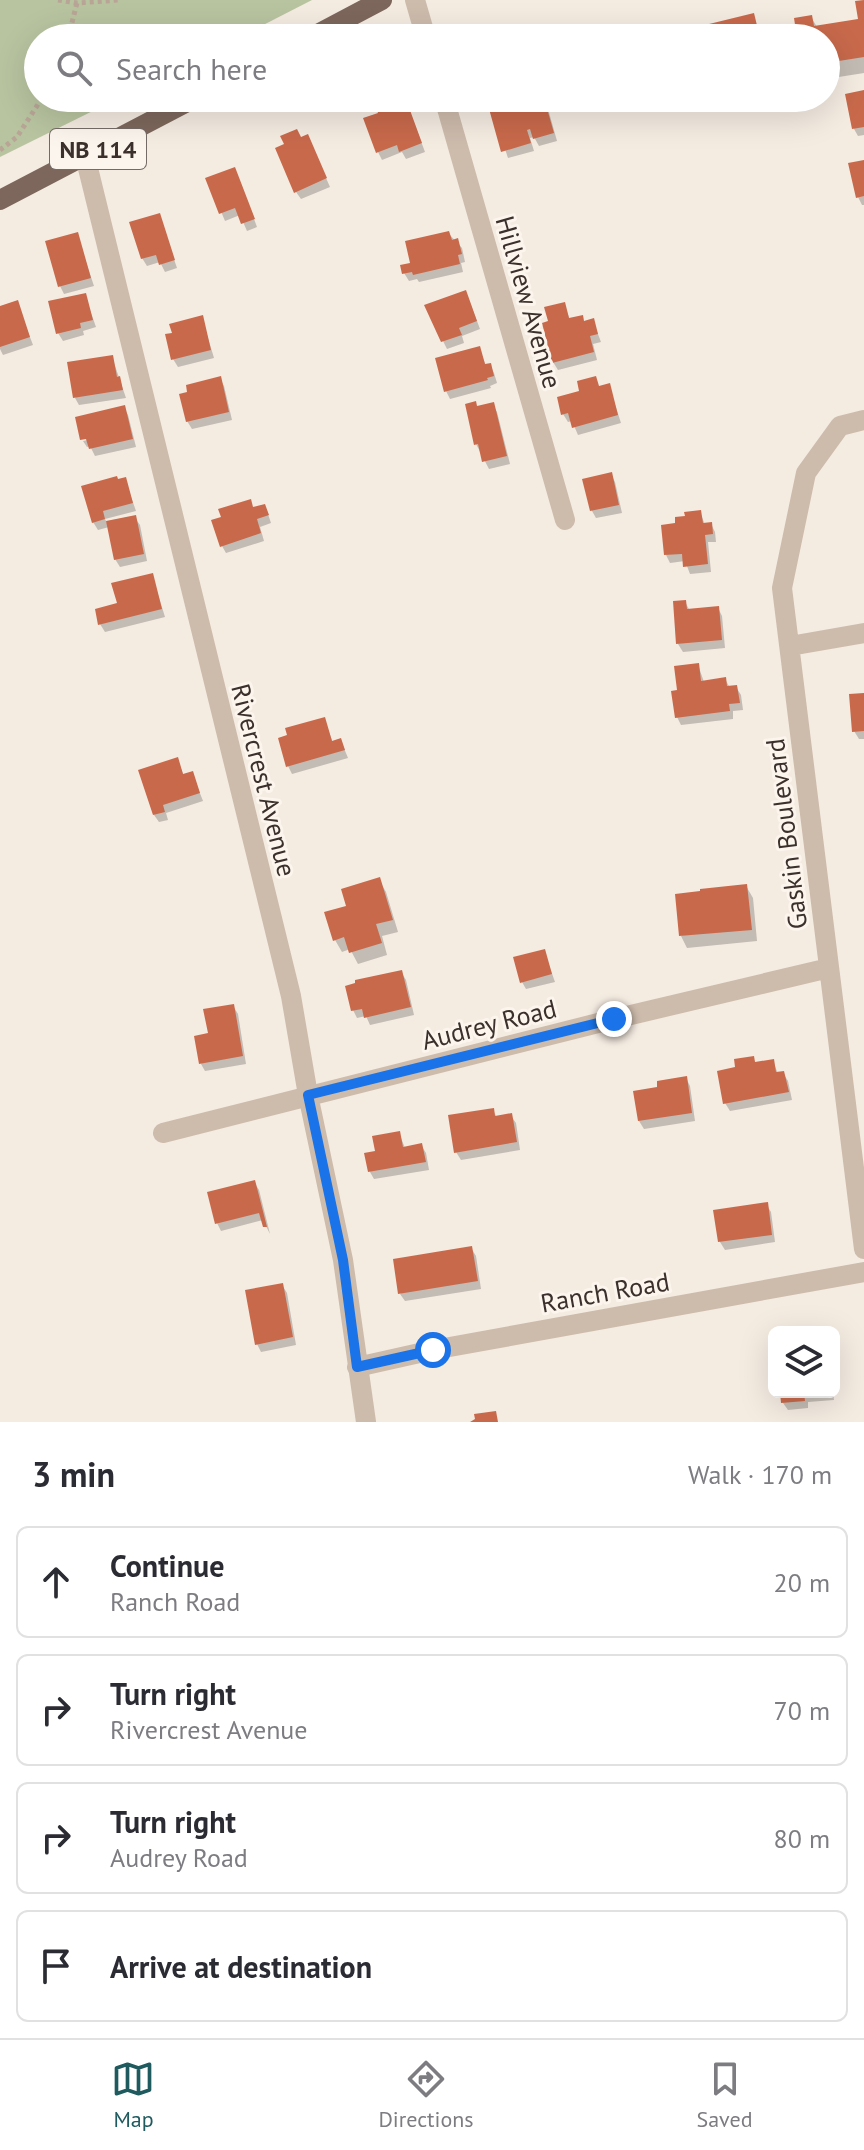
<!DOCTYPE html>
<html lang="en">
<head>
<meta charset="utf-8">
<style>
	:root { --surface:#fff; --page:#f7f7f7; --text:#2b2b33; --muted:#7c7c81; --line:#e1e1e2; --accent:#1f5a5e }
	body { margin:0; font-family:"PT Sans",sans-serif; background:var(--page); color:var(--text) }
	.controls { position:absolute; right:24px; bottom:24px; display:grid; overflow:hidden; border-radius:12px; box-shadow:0 8px 32px #0002 }
	.controls button { width:72px; height:72px; display:grid; place-items:center; padding:0; border:0; border-bottom:2px solid var(--line); background:var(--surface); color:var(--text); font:40px sans-serif }
	.stop { position:absolute; width:24px; height:24px; margin:-18px; border:6px solid #1a73e8; border-radius:50%; background:#fff }
	.stop.end { background:#1a73e8; border-color:#fff; box-shadow:0 2px 8px #0008 }
	.list { margin:0; padding:0; list-style:none }
	h2 { display:flex; justify-content:space-between; align-items:center; height:104px; margin:0; padding:0 32px; font-size:34px }
	h2 small { font-size:26px; font-weight:400; color:var(--muted) }
	.list li { display:grid; grid-template-columns:52px 1fr auto; gap:24px; align-items:center; box-sizing:border-box; height:112px; margin:0 16px 16px; padding:0 16px; border:2px solid var(--line); border-radius:12px }
	.list b { display:block; font-size:30px; white-space:nowrap }
	.list p { margin:0; font-size:26px; white-space:nowrap; color:var(--muted) }
	.list em { font-size:26px; font-style:normal; color:var(--muted) }
	.icon { flex:none; width:44px; height:44px; fill:none; stroke:currentColor; stroke-width:2; stroke-linecap:round; stroke-linejoin:round }
	.map { position:relative; flex:none; width:864px; height:1422px; overflow:hidden }
	.search { position:absolute; background:var(--surface); box-shadow:0 8px 32px #0002; left:24px; right:24px; top:24px; height:88px; display:flex; align-items:center; gap:20px; box-sizing:border-box; padding:0 28px; border-radius:44px; color:var(--muted); font-size:30px }
	.sheet { height:616px; background:var(--surface) }
	nav { display:flex; justify-content:space-around; align-items:center; box-sizing:border-box; height:112px; border-top:2px solid var(--line); background:var(--surface); font-size:22px; color:var(--muted) }
	nav a { display:grid; justify-items:center; gap:4px }
	nav .on { color:var(--accent) }
	.map>svg:first-child { display:block }
	.green { fill:#b8c4a0 }
	.shadow { fill:#0003 }
	.building { fill:#c8694b }
	.lines { fill:none; stroke-linecap:round; stroke-linejoin:round }
	.path { stroke:#b9a596; stroke-width:5; stroke-dasharray:4 4; stroke-linecap:butt }
	.minor { stroke:#cdbbac; stroke-width:20 }
	.major { stroke:#7d675c; stroke-width:20 }
	.route { stroke:#1a73e8; stroke-width:10 }
	.labels { text-anchor:middle; dominant-baseline:central; stroke-width:6; stroke-linejoin:round; paint-order:stroke }
	.shield { fill:#fbf5ee; stroke:#756b66; stroke-width:2 }
	.shield-label { font-size:24px; font-weight:bold; fill:#3b302b }
	.street-label { font-size:26px; fill:#3b302b; stroke:#fbf5ee }
</style>
</head>
<body>
<div class="map">
<svg width="864" height="1422" viewBox="0 0 864 1422">
	<rect width="100%" height="100%" fill="#f4ebe1"/>
	<path class="green" d="M0,0H312L238,38H38V98H119L0,157Z"/>
	<path class="shadow" d="M864,2V73L826,79V38H799L811,17L817,27L860,21Z
		M864,92V135L858,136L854,129Z
		M488,98H545L557,141L539,146L534,137L530,138L534,151L508,158Z
		M393,109L410,112L425,152L406,159L402,152L382,160L378,152Z
		M301,139L311,144L330,187L301,199L296,192Z
		M864,162V205H862L858,197Z
		M238,177L257,227L247,231L240,215L225,221L208,180Z
		M159,215L177,268L165,272L160,262L147,266L142,258Z
		M448,233L462,248L465,262L461,263L463,272L419,282L417,279L409,281L404,273Z
		M77,235L94,286L64,294L60,286Z
		M85,296L96,327L83,331L84,335L63,341L58,333Z
		M469,300L480,329L462,336L464,343L447,349L443,341Z
		M17,303L33,345L3,355L0,349V308Z
		M564,304L570,320L585,323L593,321L601,342L593,344L597,360L558,370L553,362L550,323Z
		M202,318L214,358L178,367L173,359Z
		M479,348L486,366L490,365L494,373L497,383L490,386L491,388L450,399L446,391Z
		M112,357L126,398L79,405L75,398Z
		M220,379L224,386L232,420L192,429L187,421Z
		M609,386L621,423L578,435L572,421L568,422L563,414L600,388Z
		M493,405L497,412L510,464L489,469L476,444L478,408Z
		M124,408L128,415L136,447L95,456L90,446L87,447L83,441L96,438Z
		M611,474L615,482L622,513L596,518L592,511L585,480Z
		M125,480L136,511L105,519L107,523L135,518L140,525L147,561L120,567L115,559L109,527L98,530L93,522Z
		M254,509L268,514L271,523L260,527L264,541L226,553L222,546Z
		M700,512L705,525L711,524L715,532L716,542H708L711,572L690,574L685,561L670,563L666,555L677,525Z
		M152,575L165,617L105,632L100,624Z
		M685,602L690,611L718,608L722,616L725,648L683,652L678,644Z
		M698,665L704,682L725,679L730,688L736,687L741,695L743,710L733,711V719L681,725L677,717L680,692Z
		M864,695V739H859L854,731Z
		M324,719L333,743L341,741L348,758L292,774L288,766Z
		M177,759L184,776L192,773L203,801L166,813L168,820L159,822L154,815Z
		M379,880L386,892L398,932L382,936L387,955L358,964L350,949L342,952L335,940L348,907Z
		M746,886L753,898L757,941L687,948L681,936Z
		M544,951L555,982L526,989L522,982Z
		M401,972L406,980L414,1015L370,1025L366,1016L357,1018L353,1010Z
		M233,1006L238,1014L246,1064L205,1071L201,1064Z
		M753,1058L756,1064L773,1061L778,1074L783,1073L788,1081L792,1100L730,1111L725,1103L737,1069Z
		M686,1078L690,1086L695,1121L644,1129L639,1121L660,1089Z
		M493,1110L497,1118L511,1116L516,1123L520,1150L461,1160L456,1152Z
		M399,1133L405,1148L421,1145L426,1153L429,1170L374,1179L370,1172L377,1153Z
		M254,1182L259,1190L270,1234L263,1220L221,1231L217,1223Z
		M766,1204L771,1212L775,1242L725,1250L720,1242L716,1211Z
		M471,1248L476,1256L481,1289L405,1301L400,1294Z
		M282,1285L287,1293L296,1345L261,1352L257,1344Z
		M782,1392H833L834,1400L808,1402V1408L788,1410L783,1403Z"/>
	<path class="building" d="M864,0V57L826,63V38H797L794,18L812,15L814,26L858,19L855,1Z
		M754,13L760,38H708L705,25Z
		M864,90V127L852,129L845,94Z
		M389,98L392,107L407,102L422,143L399,152L397,145L376,153L363,118L378,113L374,103Z
		M486,98H544L554,133L533,139L530,129L527,130L531,143L501,152Z
		M297,129L301,137L308,134L327,178L294,193L275,148L284,144L280,136Z
		M864,160V196L856,198L848,163Z
		M235,167L255,219L241,224L235,208L219,214L205,178Z
		M160,213L175,260L159,265L156,255L141,259L129,222Z
		M449,231L452,240L458,238L462,254L458,255L460,264L413,275L412,272L402,274L400,265L410,263L405,241Z
		M78,232L91,278L58,287L45,241Z
		M466,290L477,321L459,328L462,335L441,342L424,305Z
		M86,293L93,320L80,323L81,328L56,334L48,301Z
		M18,300L30,337L0,347V306Z
		M565,302L569,318L583,315L584,321L594,318L598,334L590,336L594,352L552,363L542,323L548,321L544,307Z
		M203,315L211,350L171,360L165,334L172,333L169,324Z
		M480,346L485,364L491,363L494,376L487,378L488,380L444,392L435,358Z
		M113,355L117,377L120,376L123,390L73,398L67,362Z
		M221,376L229,412L186,422L179,394L187,392L186,385Z
		M596,376L599,386L610,383L618,415L572,428L568,413L561,415L557,397L579,391L577,381Z
		M476,401L477,406L494,402L507,456L482,462L478,444L474,445L465,404Z
		M125,405L133,439L89,449L86,439L80,440L75,417Z
		M612,472L619,505L590,511L582,479Z
		M117,476L118,479L126,477L133,503L103,511L105,519L92,523L81,486Z
		M251,499L253,507L265,504L269,515L257,519L261,533L220,547L211,520L221,517L218,509Z
		M701,510L703,523L712,522L713,534L705,535L708,564L683,567L682,554L664,555L661,525L675,523V517L685,516L684,512Z
		M136,515L144,554L114,560L106,521Z
		M153,573L162,609L98,625L95,609L117,603L111,583Z
		M686,600L687,609L719,606L722,640L676,644L673,601Z
		M699,663L701,681L726,677L727,686L737,685L740,703L729,704L730,711L675,718L671,691L677,690L674,666Z
		M864,693V731L852,732L849,694Z
		M325,717L332,741L341,738L345,750L286,767L278,738L287,735L285,728Z
		M178,757L183,774L193,771L200,793L163,805L165,812L153,815L138,770Z
		M380,877L393,920L376,924L382,943L349,953L344,937L333,941L324,912L346,906L341,889Z
		M747,884L752,930L679,936L675,894L700,891V889Z
		M545,949L552,974L520,983L513,957Z
		M402,970L411,1007L364,1018L362,1009L351,1011L345,986L355,983V980Z
		M234,1004L243,1056L199,1064L194,1036L208,1033L203,1009Z
		M754,1056L755,1062L774,1059L776,1072L784,1071L789,1092L723,1104L717,1071L735,1067L734,1059Z
		M687,1076L692,1113L638,1121L633,1091L657,1087V1081Z
		M494,1108L495,1116L512,1113L517,1142L454,1153L448,1115Z
		M400,1131L403,1147L422,1143L426,1162L368,1172L364,1153L375,1151L372,1136Z
		M255,1180L267,1227H263L259,1213L215,1224L207,1192Z
		M768,1202L772,1235L718,1242L713,1210Z
		M472,1246L478,1281L398,1294L393,1259Z
		M283,1283L293,1337L255,1345L245,1290Z
		M780,1392H804L805,1401L781,1403Z
		M496,1411L498,1422H470L475,1419L474,1414Z"/>
	<g class="lines">
		<path class="path" d="M58,0L77,3L119,0
			M68,38L77,3
			M0,150L17,137L42,98"/>
		<path class="minor" d="M415,0L426,38
			M444,98L565,520
			M85,156L291,996L308,1095L343,1260L366,1422
			M864,420L840,426L806,473L782,588L864,1249
			M790,646L864,633
			M163,1133L614,1019L829,968
			M357,1367L433,1350L864,1272"/>
		<path class="major" d="M310,38L382,0
			M0,200L195,98"/>
	</g>
	<g class="lines">
		<path class="route" d="M433,1350L357,1367L343,1260L308,1095L614,1019"/>
	</g>
	<g class="labels">
		<rect class="shield" x="50" y="129" width="96" height="40" rx="6"/>
		<g class="shield-label">
			<text x="98" y="149">NB 114</text>
		</g>
		<g class="street-label">
			<text transform="translate(529 302) rotate(74)">Hillview Avenue</text>
			<text transform="translate(264 780) rotate(76)">Rivercrest Avenue</text>
			<text transform="translate(786 834) rotate(-97)">Gaskin Boulevard</text>
			<text transform="translate(489 1024) rotate(-14)">Audrey Road</text>
			<text transform="translate(605 1292) rotate(-10)">Ranch Road</text>
		</g>
	</g>
</svg>
<div class="controls">
<button><svg class="icon" aria-label="layers" viewBox="0 0 24 24"><path d="M12 4l9 5-9 5-9-5zM3 14l9 5 9-5"/></svg></button>
</div>
<div class="stop" style="left:433px;top:1350px"></div>
<div class="stop end" style="left:614px;top:1019px"></div>
<div class="search"><svg class="icon" aria-label="search" viewBox="0 0 24 24"><circle cx="10" cy="10" r="6"/><path d="M15 15l6 6"/></svg>Search here</div>
</div>
<section class="sheet">
<h2>3 min<small>Walk · 170 m</small></h2>
<ul class="list">
<li><svg class="icon" aria-label="ahead" viewBox="0 0 24 24"><path d="M12 20V5M6 11l6-6 6 6"/></svg><div><b>Continue</b><p>Ranch Road</p></div><em>20 m</em></li>
<li><svg class="icon" aria-label="right" viewBox="0 0 24 24"><path d="M7 20v-9h11M14 6l5 5-5 5"/></svg><div><b>Turn right</b><p>Rivercrest Avenue</p></div><em>70 m</em></li>
<li><svg class="icon" aria-label="right" viewBox="0 0 24 24"><path d="M7 20v-9h11M14 6l5 5-5 5"/></svg><div><b>Turn right</b><p>Audrey Road</p></div><em>80 m</em></li>
<li><svg class="icon" aria-label="arrive" viewBox="0 0 24 24"><path d="M6 21V4h12l-3 4 3 4H6"/></svg><div><b>Arrive at destination</b></div></li>
</ul>
</section>
<nav>
<a class="on"><svg class="icon" aria-label="map" viewBox="0 0 24 24"><path d="M3 6l6-2 6 2 6-2v14l-6 2-6-2-6 2zM9 4v14M15 6v14"/></svg>Map</a>
<a><svg class="icon" aria-label="directions" viewBox="0 0 24 24"><path d="M12 3l9 9-9 9-9-9zM9 14v-3h6M13 9l2 2-2 2"/></svg>Directions</a>
<a><svg class="icon" aria-label="saved" viewBox="0 0 24 24"><path d="M7 4h10v16l-5-4-5 4z"/></svg>Saved</a>
</nav>
</body>
</html>
